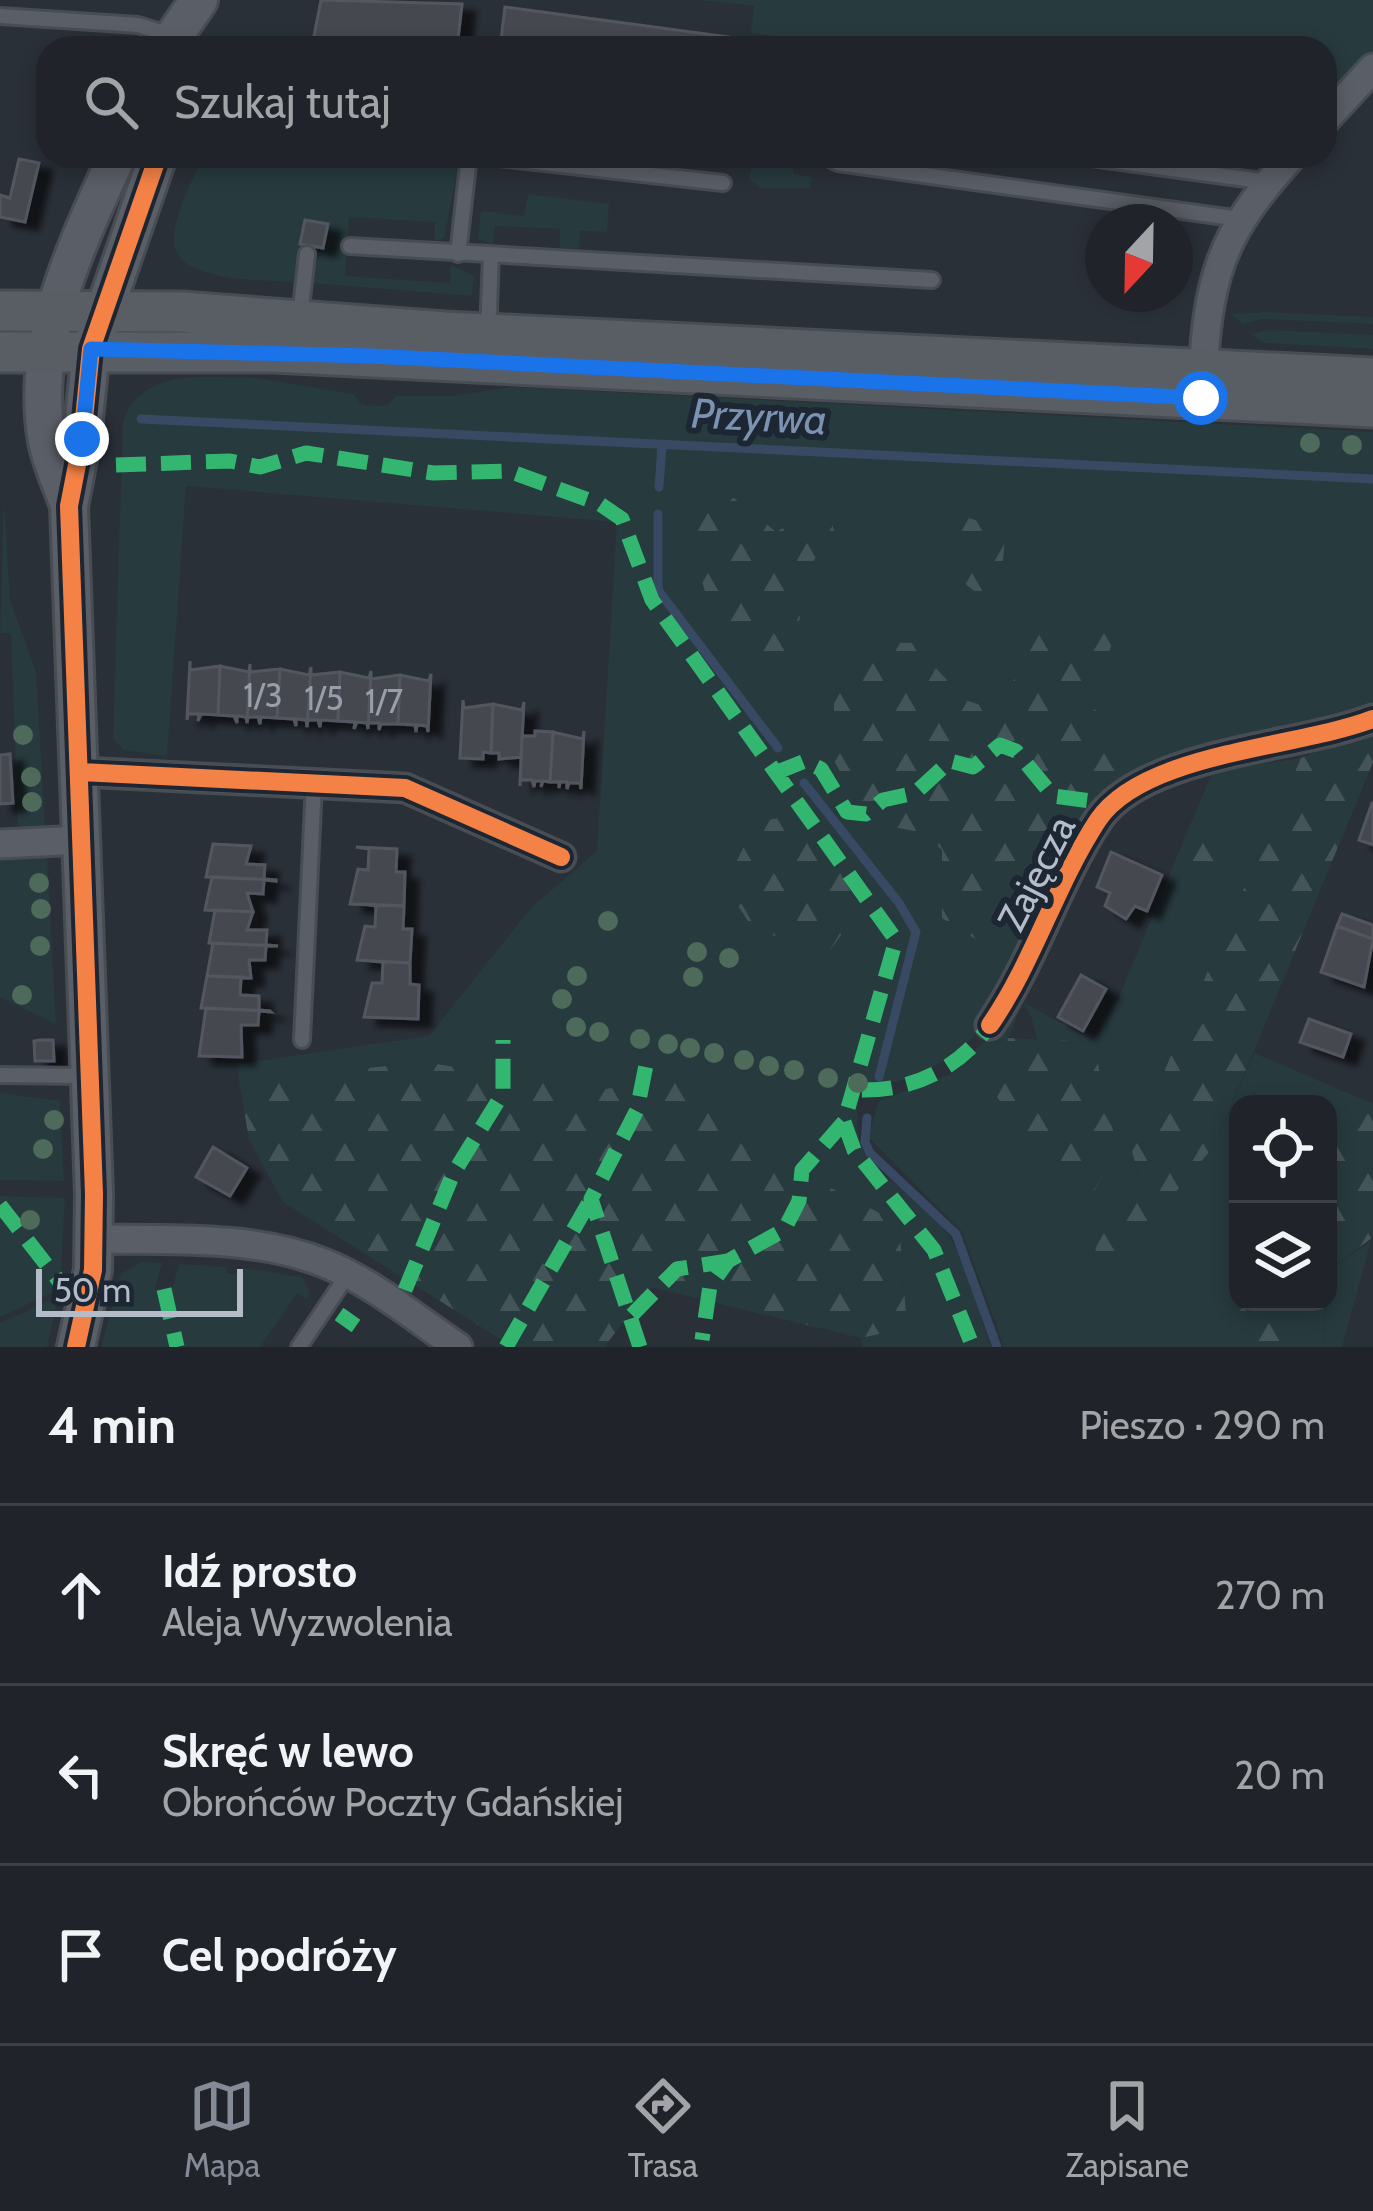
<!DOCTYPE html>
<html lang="pl">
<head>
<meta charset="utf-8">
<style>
	:root { --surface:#20242a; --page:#282c32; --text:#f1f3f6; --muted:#a2a4a8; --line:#3d4147; --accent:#848b96 }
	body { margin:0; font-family:Cabin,sans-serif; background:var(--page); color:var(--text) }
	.controls { position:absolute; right:36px; bottom:36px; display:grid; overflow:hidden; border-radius:24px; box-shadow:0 6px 18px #0003 }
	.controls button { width:108px; height:108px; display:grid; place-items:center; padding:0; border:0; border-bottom:3px solid var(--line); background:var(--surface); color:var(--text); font:60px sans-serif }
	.compass { position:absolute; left:1085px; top:204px; width:108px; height:108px; border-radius:50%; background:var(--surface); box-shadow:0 6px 18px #0003; rotate:202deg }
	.scale { position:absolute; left:36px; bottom:30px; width:207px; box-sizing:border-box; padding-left:12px; border:6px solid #b4bcc9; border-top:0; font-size:33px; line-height:42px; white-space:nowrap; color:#b4bcc9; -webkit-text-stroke:9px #1d2633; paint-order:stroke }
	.stop { position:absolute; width:36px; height:36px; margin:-27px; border:9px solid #1a73e8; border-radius:50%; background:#fff }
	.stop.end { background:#1a73e8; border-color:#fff; box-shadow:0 3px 12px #0008 }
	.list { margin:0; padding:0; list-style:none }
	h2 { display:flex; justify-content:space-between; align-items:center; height:156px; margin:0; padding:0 48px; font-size:51px }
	h2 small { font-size:39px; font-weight:400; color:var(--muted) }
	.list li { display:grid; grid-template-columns:78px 1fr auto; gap:36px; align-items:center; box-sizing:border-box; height:180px; padding:0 48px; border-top:3px solid var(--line) }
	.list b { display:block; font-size:45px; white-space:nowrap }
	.list p { margin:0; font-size:39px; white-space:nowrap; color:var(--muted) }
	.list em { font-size:39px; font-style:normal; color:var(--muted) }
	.icon { flex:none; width:66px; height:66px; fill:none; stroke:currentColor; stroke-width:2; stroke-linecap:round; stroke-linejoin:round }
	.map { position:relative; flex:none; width:1373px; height:1347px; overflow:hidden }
	.search { position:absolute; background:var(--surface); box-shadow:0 6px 18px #0003; left:36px; right:36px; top:36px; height:132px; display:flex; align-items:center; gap:30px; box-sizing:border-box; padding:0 42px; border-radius:36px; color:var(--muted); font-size:45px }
	.sheet { height:696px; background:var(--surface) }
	nav { display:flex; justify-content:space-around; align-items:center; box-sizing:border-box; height:168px; border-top:3px solid var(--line); background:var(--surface); font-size:33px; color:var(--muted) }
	nav a { display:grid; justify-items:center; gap:6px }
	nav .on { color:var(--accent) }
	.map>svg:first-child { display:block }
	.green { fill:#273a3e; fill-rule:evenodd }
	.forest { fill:url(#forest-firs) }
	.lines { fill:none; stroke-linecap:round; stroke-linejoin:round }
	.stream { stroke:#384963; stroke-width:9 }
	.building { fill:#444950; stroke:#52575f; stroke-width:3; filter:url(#shadow) }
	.service-casing { stroke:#484c53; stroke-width:20 }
	.minor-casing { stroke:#484c53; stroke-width:33 }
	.tertiary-casing { stroke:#484c53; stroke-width:42 }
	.secondary-casing { stroke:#484c53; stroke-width:45 }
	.service { stroke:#5a5e66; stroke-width:14 }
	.minor { stroke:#5a5e66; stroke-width:27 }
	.tertiary { stroke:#5a5e66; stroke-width:36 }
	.secondary { stroke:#595d64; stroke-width:39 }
	.quiet { stroke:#33b770; stroke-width:15; stroke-dasharray:30 15; stroke-linecap:butt }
	.cycleway-casing { stroke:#1d2633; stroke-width:26 }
	.cycleway { stroke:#f48246; stroke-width:18 }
	.tree { fill:#4e6a5a }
	.route { stroke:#1a73e8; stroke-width:15 }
	.labels { text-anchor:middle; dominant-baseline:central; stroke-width:12; stroke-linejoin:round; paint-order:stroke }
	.number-label { font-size:33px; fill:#989fab }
	.street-label { font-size:39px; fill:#b4bcc9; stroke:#1d2633 }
	.water-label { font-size:42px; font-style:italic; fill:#7c92b1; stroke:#1d2633 }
</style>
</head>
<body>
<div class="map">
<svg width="1373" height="1347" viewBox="0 0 1373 1347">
	<defs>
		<pattern id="forest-firs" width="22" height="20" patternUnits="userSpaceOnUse" patternTransform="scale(3)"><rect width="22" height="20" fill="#273a3e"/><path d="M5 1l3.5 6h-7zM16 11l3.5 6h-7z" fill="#445559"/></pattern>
		<filter id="shadow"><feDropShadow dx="13" dy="8" stdDeviation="3" flood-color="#0009"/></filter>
	</defs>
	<rect width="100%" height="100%" fill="#2a3038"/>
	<path class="green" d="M697,0H1373V68L1325,120V48H863L751,33L754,6Z
		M202,156H453L457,172L444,238L435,241V222L349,217L345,276L450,283L451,265L474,276L472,296L311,283L327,225L305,220L293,282C262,279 169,284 174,236C176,211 193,180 202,156Z
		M754,156H795L793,174L812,177L810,188H760L749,179Z
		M528,194L609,204L607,232L580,231L579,249L560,248V229L495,226L493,244L478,239L481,211L524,216Z
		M1264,312L1373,317V324L1264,319L1243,324L1231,314Z
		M1269,330L1373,335V349L1264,343L1251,334Z
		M256,378L353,394L362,405L387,406L396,396H451L514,387L1373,432V706L1144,770L973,1037C941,1065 906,1089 862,1083C837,1182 913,1173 952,1241C970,1272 978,1313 991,1347H863L861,1338L907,1328L899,1224L745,1144L688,1078L589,1091L425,1062L239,1081L237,1064L429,1036L531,908L597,851L617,522L186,486L167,756L123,750L113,738L123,422C140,367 208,377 256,378Z
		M4,500L10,600L36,672L45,826L24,830L18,825L11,633H0Z
		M1301,758L1131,1147L1143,1196L1101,1228L1084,1301L1215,1145L1254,1053L1373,1104V1113L1350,1119L1328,1158V1104H1238V1302H1245L1219,1347H1004L962,1232L868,1137L879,1101L953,1073L1023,1002L1093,1041L1119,997L1172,869L1183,886L1222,810L1193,818L1213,771ZM1023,1003L1031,1016L1082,1209L1062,1191L997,1097L1008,1038Z
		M47,854L56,1024L0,997V856Z
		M0,1093L60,1101L64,1181L0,1180Z
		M0,1196L65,1198L60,1289L0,1317Z
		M1371,1241L1342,1347H1323L1328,1271Z
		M162,1263L155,1289L171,1293L179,1264L226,1267L227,1274H242L244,1268L302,1277L310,1293L307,1299L297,1293L260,1347H101L121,1274L141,1262Z
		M58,1297L47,1347H0V1323Z"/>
	<path class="forest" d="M734,498L776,532L827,503L834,531L801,579L800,618L783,665L752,677L732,629L709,606L682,509Z
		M968,518L1006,529L1001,580L978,593C947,576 944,543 968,518Z
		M1106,612L1117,628L1092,705L1129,759L985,945L942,918V850L924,833L869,822L834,761V681L861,642L913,643L965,700L997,710L1045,624L1079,631Z
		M1373,730V762L1215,1145L1082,1304L1101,1228L1143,1195L1131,1147L1301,758Z
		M1223,809L1227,871L1183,887L1172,869L1193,818Z
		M796,815L859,894L846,928L819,966L782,938L753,929L725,885L756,822Z
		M1008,1038L1093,1042L1117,1148L1083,1212L1062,1191L997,1097Z
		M426,1062L589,1091L689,1078L745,1144L899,1223L907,1328L861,1338L651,1287L604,1347H513L283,1202L249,1139L239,1081Z
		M1373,1113V1237L1328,1271V1158L1350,1119Z
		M1245,1302H1325L1323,1347H1219Z"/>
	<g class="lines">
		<path class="stream" d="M141,419L1373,479
			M659,487L662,446
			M658,514V590L778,748
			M804,783L899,903L916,932L879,1077
			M867,1118L865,1142L870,1153L956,1234L997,1347"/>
	</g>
	<path class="building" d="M321,0L462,4L457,48L377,43L376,48H306L307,40L313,41Z
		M505,7L811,48H500Z
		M19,159L39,163L25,222L0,217V195L10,198Z
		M305,220L328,224L323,248L300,244Z
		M190,661V670L220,666L218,715L201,714L198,721L199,714H188L187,720Z
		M250,664V672L280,669L277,718L261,717L260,724L258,717H248L247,723Z
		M250,664L247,723L246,717L237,716V723L234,716L218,715L220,666L249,672Z
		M311,667V675L340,672L338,721L321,720L320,727L318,720H308L307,727Z
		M311,667L307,727L306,720L296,719V726L294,719L277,718L280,669L309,675Z
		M371,671L368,729L367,723L357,722L354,729L355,722L338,721L340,672L369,678Z
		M371,671V679L400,675L398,724H381L379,730V723H368V729Z
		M431,674L428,732L427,726L417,725L416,732L415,725L398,724L400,675L429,681Z
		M463,700L464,708L493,704L491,753L483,752V759L460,758Z
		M524,702L521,757L499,759V753H491L493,704L522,710Z
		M535,731L553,732L550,782L543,781L541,787L542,781H535L534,787L532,780H520V786L522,736H535Z
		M584,731L581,789L580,783H569L567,789V782H560L559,788V782H550L553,732L583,739Z
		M10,754L13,803L0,804V755Z
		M1372,803H1373V845L1359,840Z
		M213,844L251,846L246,864L265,865L264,879L276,880L206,877Z
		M356,847L397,849L396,872H405L404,906L350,904L358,869L368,870L369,849Z
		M1111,852L1162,875L1147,911L1135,906L1126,919L1105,906L1110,893L1097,887Z
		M212,877L276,880V881L264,880L263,894L247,893L253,912L205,910Z
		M362,904L404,906L403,929H412L410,963L357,960L365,926L375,927L376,906Z
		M215,910L253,912L247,930H267L266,945L278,946L209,943Z
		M1342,914L1373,925V939L1337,926Z
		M1337,926L1373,939L1364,987L1321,972Z
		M213,943L278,946H266L265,960H249L251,978L207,976Z
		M369,961L410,963V984L419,985L418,1019L364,1017L372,983H382L383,962Z
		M1081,975L1106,989L1083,1031L1058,1017Z
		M207,976L245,977L241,978L240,995L259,996V1010L270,1011L201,1008Z
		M206,1008L270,1011L271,1012L259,1011L258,1025H241L242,1057L199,1056Z
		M1309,1019L1351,1034L1343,1057L1300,1042Z
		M40,1040H53L54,1061H35L34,1041Z
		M213,1147L247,1168L230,1196L196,1177Z"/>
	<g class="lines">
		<g class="service-casing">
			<path id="service" d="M0,16L138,25L173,36
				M481,156L723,183
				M824,156L838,163L1240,219
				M1077,156L1268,182
				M350,246L932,280
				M458,254L469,156
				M300,317L307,254
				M488,333L491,255
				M302,1040L314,782
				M0,1075L85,1076
				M299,1347L348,1274"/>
		</g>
		<g class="minor-casing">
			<path id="minor" d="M1325,120L1373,68
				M1202,388C1208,279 1217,238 1292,156
				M81,772L405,788L561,857
				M0,844L82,840
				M990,1025C1034,961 1056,884 1098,820C1144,752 1298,748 1373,719
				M94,1239C169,1240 254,1235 324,1263C372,1282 415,1318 458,1347"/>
		</g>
		<g class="tertiary-casing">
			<path id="tertiary" d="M166,48L199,0
				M68,503C61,483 51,462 47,441C29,340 77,245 117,156
				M76,1347L93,1270L94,1194L69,506L82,439L91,349L158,156"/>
		</g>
		<g class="secondary-casing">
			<path id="secondary" d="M0,311L182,312L445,332L1373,378
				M0,352H274L1373,407"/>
		</g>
		<use href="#service" class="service"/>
		<use href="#minor" class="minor"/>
		<use href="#tertiary" class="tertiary"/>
		<use href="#secondary" class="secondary"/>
		<path class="quiet" d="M116,465L230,461L260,467L306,453L433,473L509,471L600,504L622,519L652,600L896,940L844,1122L802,1170L799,1201L784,1230L728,1261L710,1286L702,1340
			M775,773L805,761L821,769L847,812L866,814L883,800L915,793L950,761L973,767L1000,745L1016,751L1053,796L1114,804
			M862,1090C913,1091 960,1068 990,1025
			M844,1122L854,1150L934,1250L973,1347
			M0,1205L66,1290
			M164,1289L177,1347
			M405,1290L453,1174L503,1093V1040
			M339,1314L356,1326
			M632,1315L677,1269L728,1261
			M506,1347L591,1199
			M640,1347L591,1199L637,1110L648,1055"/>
		<g class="cycleway-casing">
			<path id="cycleway" d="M81,772L405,788L561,857
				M990,1025C1034,961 1056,884 1098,820C1144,752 1298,748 1373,719
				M76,1347L93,1270L94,1194L69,506L82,439L91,349L158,156"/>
		</g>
		<use href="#cycleway" class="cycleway"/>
	</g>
	<g class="tree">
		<circle cx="1310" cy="443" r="10"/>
		<circle cx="1352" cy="445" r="10"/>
		<circle cx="23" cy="735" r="10"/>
		<circle cx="31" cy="777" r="10"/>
		<circle cx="32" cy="802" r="10"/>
		<circle cx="39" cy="883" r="10"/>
		<circle cx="41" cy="909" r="10"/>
		<circle cx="608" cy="921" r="10"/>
		<circle cx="40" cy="946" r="10"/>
		<circle cx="697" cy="952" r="10"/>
		<circle cx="729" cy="958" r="10"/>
		<circle cx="577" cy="976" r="10"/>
		<circle cx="693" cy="977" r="10"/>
		<circle cx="22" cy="995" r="10"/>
		<circle cx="562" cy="999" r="10"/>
		<circle cx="576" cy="1027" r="10"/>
		<circle cx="599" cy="1032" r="10"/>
		<circle cx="640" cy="1039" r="10"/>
		<circle cx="668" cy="1044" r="10"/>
		<circle cx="690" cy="1048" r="10"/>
		<circle cx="714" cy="1053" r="10"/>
		<circle cx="744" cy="1060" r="10"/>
		<circle cx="769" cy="1066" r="10"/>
		<circle cx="794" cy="1070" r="10"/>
		<circle cx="828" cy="1078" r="10"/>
		<circle cx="858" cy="1083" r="10"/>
		<circle cx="54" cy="1120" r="10"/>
		<circle cx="43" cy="1149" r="10"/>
		<circle cx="30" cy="1220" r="10"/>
	</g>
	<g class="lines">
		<path class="route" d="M82,439L91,349L371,356L1201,398"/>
	</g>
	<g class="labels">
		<g class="number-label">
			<text x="263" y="695">1/3</text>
			<text x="324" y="698">1/5</text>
			<text x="384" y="701">1/7</text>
		</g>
		<g class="street-label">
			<text transform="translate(1036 873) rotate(-63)">Zajęcza</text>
		</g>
		<g class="water-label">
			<text transform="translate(759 416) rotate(3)">Przyrwa</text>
		</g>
	</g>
</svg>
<div class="controls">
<button><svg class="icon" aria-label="locate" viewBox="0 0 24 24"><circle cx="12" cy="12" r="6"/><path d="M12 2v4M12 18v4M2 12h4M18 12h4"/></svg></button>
<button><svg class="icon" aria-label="layers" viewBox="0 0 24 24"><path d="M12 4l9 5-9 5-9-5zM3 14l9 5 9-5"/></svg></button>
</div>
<svg class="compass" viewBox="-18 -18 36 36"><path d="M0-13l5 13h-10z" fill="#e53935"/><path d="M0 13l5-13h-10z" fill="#a2a4a8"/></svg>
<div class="scale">50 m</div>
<div class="stop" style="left:1201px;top:398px"></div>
<div class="stop end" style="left:82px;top:439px"></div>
<div class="search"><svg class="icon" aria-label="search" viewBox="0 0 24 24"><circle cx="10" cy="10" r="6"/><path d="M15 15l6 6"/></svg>Szukaj tutaj</div>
</div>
<section class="sheet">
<h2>4 min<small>Pieszo · 290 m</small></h2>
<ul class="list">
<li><svg class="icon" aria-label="ahead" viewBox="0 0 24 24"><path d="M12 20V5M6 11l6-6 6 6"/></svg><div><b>Idź prosto</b><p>Aleja Wyzwolenia</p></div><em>270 m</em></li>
<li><svg class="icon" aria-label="left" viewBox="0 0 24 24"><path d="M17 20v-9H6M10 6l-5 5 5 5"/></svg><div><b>Skręć w lewo</b><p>Obrońców Poczty Gdańskiej</p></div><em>20 m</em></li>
<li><svg class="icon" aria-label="arrive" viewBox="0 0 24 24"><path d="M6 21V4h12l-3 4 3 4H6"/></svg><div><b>Cel podróży</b></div></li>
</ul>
</section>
<nav>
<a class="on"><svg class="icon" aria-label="map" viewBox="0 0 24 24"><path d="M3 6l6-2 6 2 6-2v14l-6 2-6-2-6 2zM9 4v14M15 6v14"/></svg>Mapa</a>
<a><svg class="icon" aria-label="directions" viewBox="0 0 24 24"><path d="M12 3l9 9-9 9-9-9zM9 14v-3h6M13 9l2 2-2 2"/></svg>Trasa</a>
<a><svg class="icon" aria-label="saved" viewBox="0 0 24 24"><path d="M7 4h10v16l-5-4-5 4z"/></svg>Zapisane</a>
</nav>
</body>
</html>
